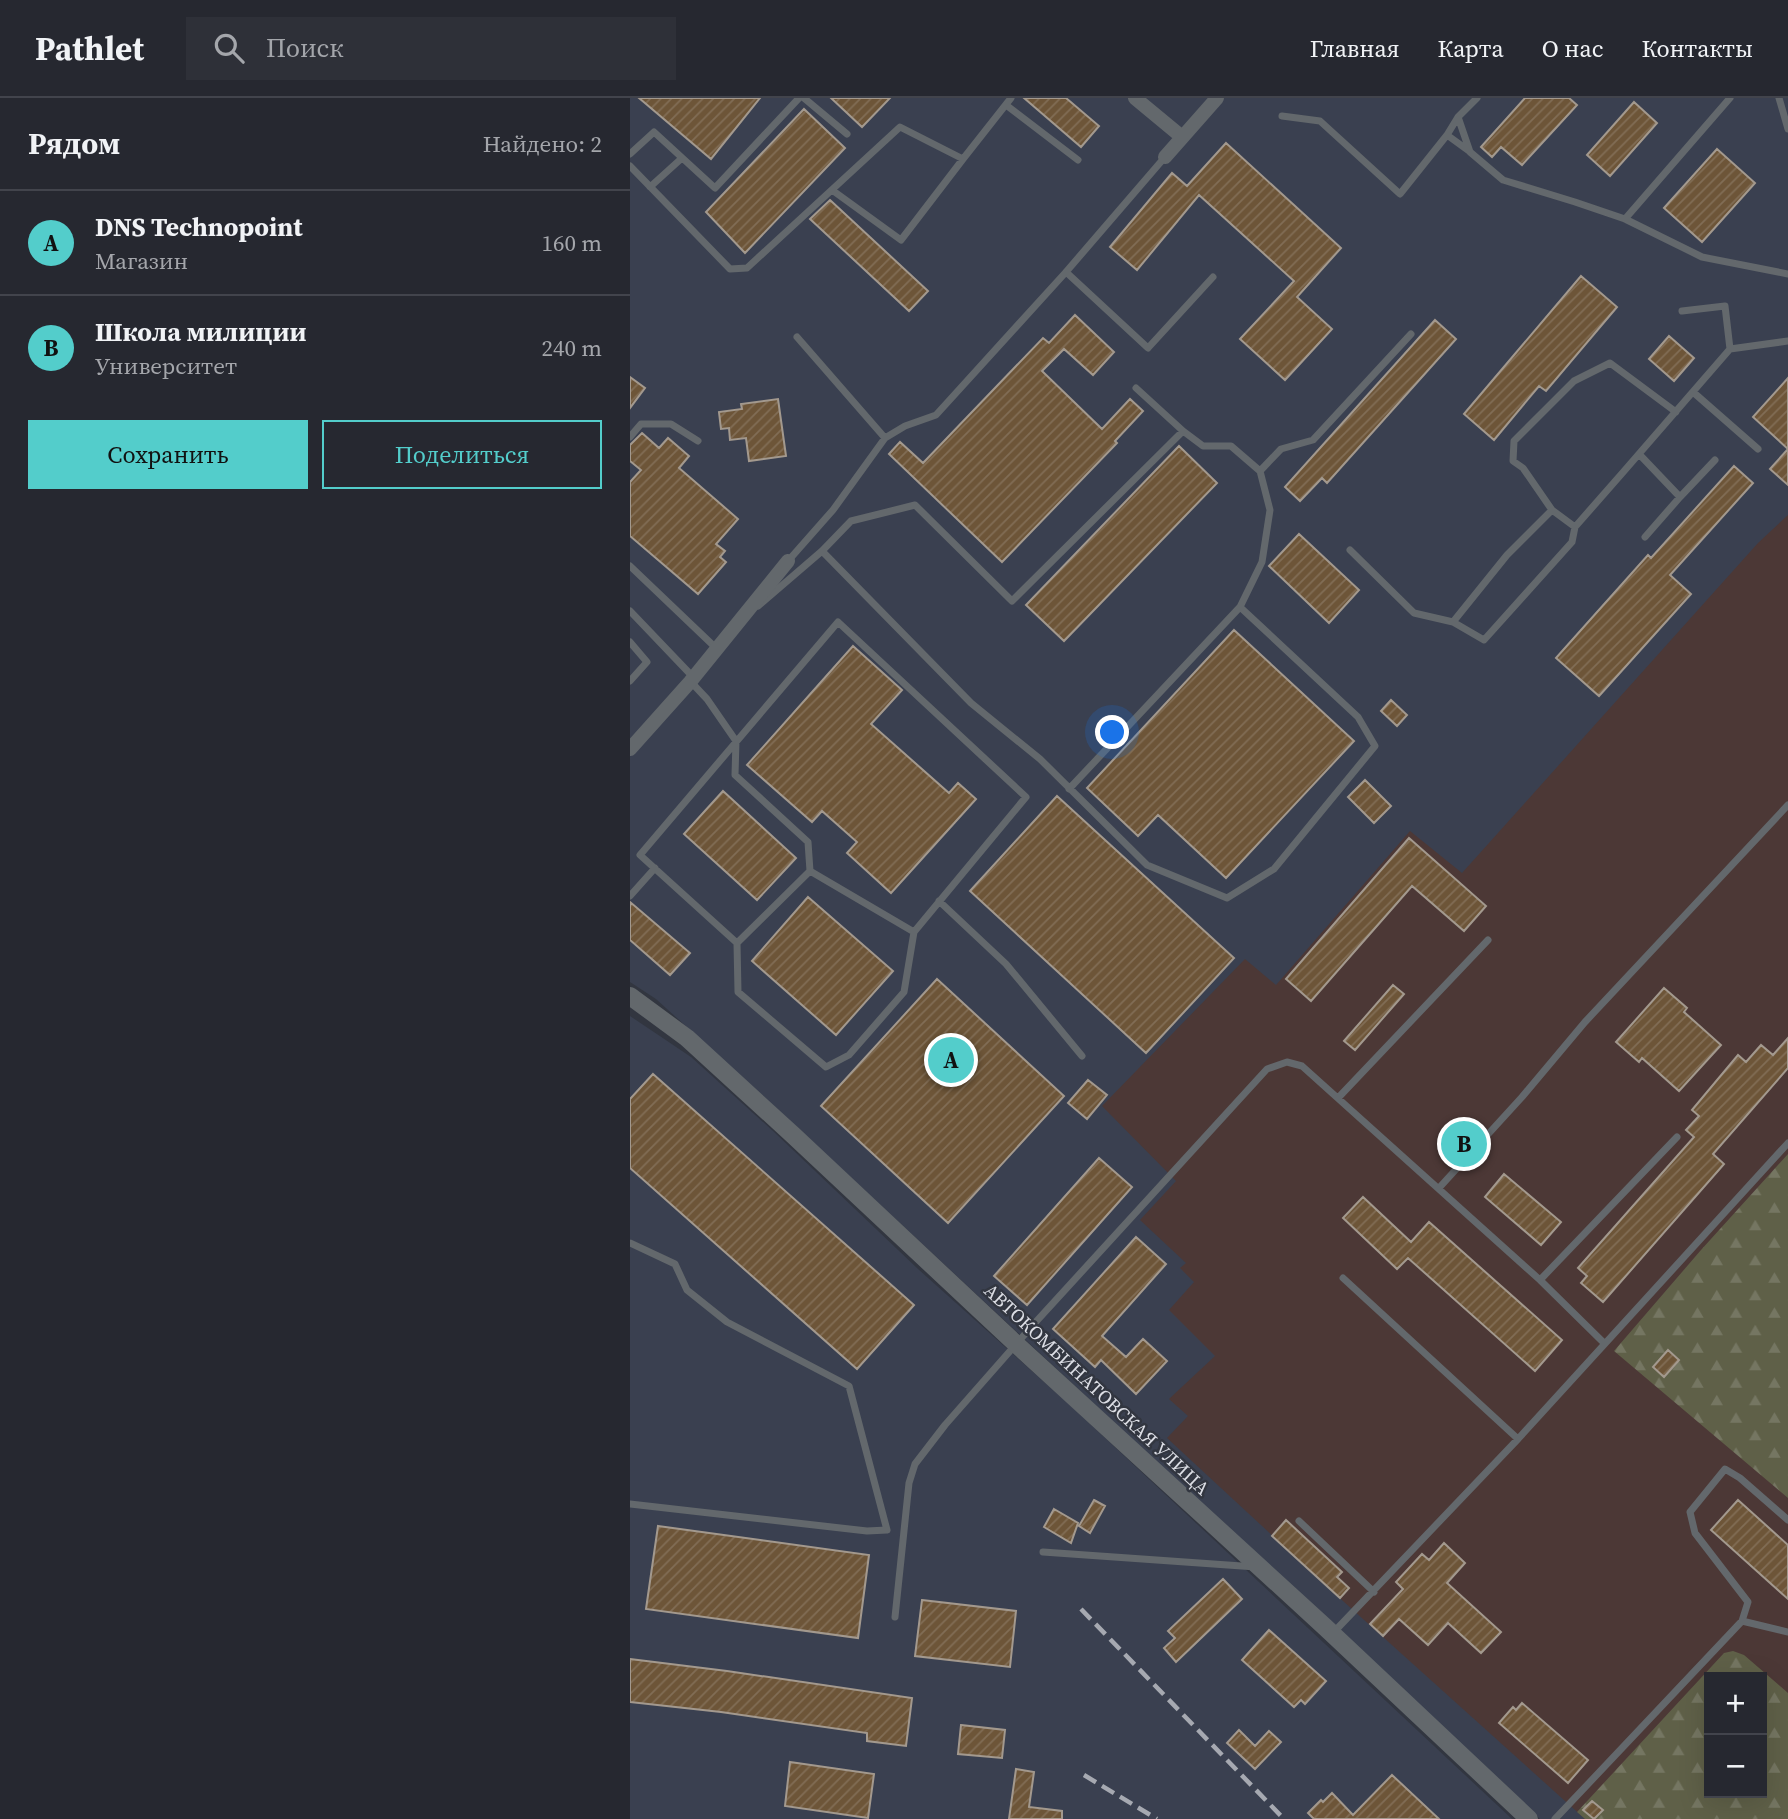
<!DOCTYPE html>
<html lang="ru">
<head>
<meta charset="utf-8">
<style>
	:root { --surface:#262830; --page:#2e3038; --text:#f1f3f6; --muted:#a4a6ab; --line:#42444c; --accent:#53cdcb }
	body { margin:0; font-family:"Source Serif 4",serif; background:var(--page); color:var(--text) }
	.controls { position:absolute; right:21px; bottom:21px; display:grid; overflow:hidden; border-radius:0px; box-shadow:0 7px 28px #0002 }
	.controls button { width:63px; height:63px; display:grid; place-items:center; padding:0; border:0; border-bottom:2px solid var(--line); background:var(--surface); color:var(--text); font:35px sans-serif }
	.you { position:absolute; left:483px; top:635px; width:24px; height:24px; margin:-18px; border:5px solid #fff; border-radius:50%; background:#1a73e8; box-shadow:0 0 0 10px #1a73e833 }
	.badge { display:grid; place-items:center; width:46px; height:46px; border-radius:50%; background:var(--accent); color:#111; font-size:23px; font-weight:700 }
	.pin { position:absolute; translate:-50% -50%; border:4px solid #fff; box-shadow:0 2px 7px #0006 }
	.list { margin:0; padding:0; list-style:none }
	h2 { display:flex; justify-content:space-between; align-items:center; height:91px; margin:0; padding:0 28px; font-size:30px }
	h2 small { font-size:23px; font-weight:400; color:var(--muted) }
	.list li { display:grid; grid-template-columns:46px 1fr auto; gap:21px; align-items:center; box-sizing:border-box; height:105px; padding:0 28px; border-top:2px solid var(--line) }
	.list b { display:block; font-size:26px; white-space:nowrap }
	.list p { margin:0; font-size:23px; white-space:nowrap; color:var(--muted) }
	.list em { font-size:23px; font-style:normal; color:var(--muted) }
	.actions { display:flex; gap:14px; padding:21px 28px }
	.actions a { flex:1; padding:16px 0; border:2px solid var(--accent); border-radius:0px; text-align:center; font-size:24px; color:var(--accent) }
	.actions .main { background:var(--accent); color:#111 }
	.icon { flex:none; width:38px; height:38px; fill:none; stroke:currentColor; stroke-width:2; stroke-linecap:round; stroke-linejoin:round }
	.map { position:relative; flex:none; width:1158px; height:1721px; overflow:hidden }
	header { display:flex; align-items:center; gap:42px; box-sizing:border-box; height:98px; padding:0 35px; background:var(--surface); border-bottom:2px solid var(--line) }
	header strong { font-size:33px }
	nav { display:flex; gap:38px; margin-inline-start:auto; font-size:24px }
	.search { width:490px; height:63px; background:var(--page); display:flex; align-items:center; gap:18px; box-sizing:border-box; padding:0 24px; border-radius:0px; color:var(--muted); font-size:26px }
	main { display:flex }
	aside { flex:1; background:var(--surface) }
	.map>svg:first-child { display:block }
	.built { fill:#3a4050; fill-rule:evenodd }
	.education { fill:#4c3836; fill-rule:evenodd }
	.forest { fill:url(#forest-firs); fill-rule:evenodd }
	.building { fill:url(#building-hatch); stroke:#a3998e; stroke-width:2 }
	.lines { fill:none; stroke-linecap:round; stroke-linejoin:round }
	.service { stroke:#63686c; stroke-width:7 }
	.minor { stroke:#63686c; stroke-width:14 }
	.tertiary { stroke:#63686c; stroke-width:18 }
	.rail { stroke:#a6a9b1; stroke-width:4.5; stroke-dasharray:14 7; stroke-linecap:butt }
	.labels { text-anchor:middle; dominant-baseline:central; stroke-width:5; stroke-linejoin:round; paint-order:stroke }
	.street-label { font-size:19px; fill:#dbdde4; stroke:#323640 }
</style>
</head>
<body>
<header>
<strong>Pathlet</strong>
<div class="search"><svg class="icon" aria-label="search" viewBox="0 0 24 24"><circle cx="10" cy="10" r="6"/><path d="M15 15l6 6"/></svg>Поиск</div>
<nav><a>Главная</a><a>Карта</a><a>О нас</a><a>Контакты</a></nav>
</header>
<main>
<aside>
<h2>Рядом<small>Найдено: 2</small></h2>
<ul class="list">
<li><span class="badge">A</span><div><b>DNS Technopoint</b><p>Магазин</p></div><em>160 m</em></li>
<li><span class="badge">B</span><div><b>Школа милиции</b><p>Университет</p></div><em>240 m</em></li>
</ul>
<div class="actions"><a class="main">Сохранить</a><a>Поделиться</a></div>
</aside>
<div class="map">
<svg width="1158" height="1721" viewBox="0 0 1158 1721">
	<defs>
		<pattern id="forest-firs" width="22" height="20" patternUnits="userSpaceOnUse" patternTransform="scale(1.75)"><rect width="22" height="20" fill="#5f6048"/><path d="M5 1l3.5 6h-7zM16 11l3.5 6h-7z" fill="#757662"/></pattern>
		<pattern id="building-hatch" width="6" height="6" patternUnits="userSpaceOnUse" patternTransform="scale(1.75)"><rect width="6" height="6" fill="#6d5538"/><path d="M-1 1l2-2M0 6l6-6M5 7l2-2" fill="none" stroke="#816d55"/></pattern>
	</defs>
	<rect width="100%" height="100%" fill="#323640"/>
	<path class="built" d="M0,0H1158V1721H910L155,1018L26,901L0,884ZM1079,1579H1132V1695H1079Z
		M0,918L61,959L143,1033L288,1171L442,1309L882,1721H0Z"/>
	<path class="education" d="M1158,417V1721H955L713,1503L537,1340L558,1318L539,1301L585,1258L539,1212L564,1184L550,1170L556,1165L510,1122L546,1083L472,1008L615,861L646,887L780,733L832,775L1128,445ZM1079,1579H1132V1695H1079Z"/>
	<path class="forest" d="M1158,1056V1400L984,1253L1071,1152Z
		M1103,1553L1114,1557L1158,1595V1721H955L947,1714L1094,1555ZM1079,1579H1132V1695H1079Z"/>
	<path class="building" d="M9,0H130L81,61Z
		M201,0H260L232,29Z
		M394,0H436L469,28L451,49Z
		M895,0H939L947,7L892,67L871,49L862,59L851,49Z
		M1004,4L1027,25L980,78L957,57Z
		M174,11L215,50L115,155L76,114Z
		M596,45L711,150L667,199L702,231L655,282L610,241L664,183L569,97L507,172L480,149L542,75L557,88Z
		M1087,51L1125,85L1072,144L1034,110Z
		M200,102L298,193L279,213L180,121Z
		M951,178L987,209L916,293L909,288L864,342L834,316Z
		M445,217L484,254L463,277L434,251L412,273L472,331L500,301L513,313L485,343L487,345L372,464L259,356L270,344L293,365L413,240L419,245Z
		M805,222L826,241L697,385L692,380L670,403L655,389Z
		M1039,238L1064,260L1044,283L1019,261Z
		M0,279L15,290L0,310Z
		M1158,280V387L1140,371L1158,351L1123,319Z
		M148,301L156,358L119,363L116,340L100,342L99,330L91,331L89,314L112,311L111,306Z
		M12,335L29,350L38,340L59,358L49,370L108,421L86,446L95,453L90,459L96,464L68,496L0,438V384L11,372L0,363V347Z
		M549,348L587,385L434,543L396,507Z
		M1104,368L1123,385L1040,477L1061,496L969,598L926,560L1018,457L1021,460Z
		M669,436L729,492L699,525L639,468Z
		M604,532L724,643L596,780L528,717L508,738L457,690Z
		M223,548L272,592L241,626L319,695L328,685L346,701L261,795L217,755L227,744L192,713L182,724L117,667Z
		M761,602L777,617L767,628L751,613Z
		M735,682L761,708L744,725L718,699Z
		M93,693L166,760L127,802L54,736Z
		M427,698L604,860L516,955L340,793Z
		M779,740L856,808L834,833L782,788L681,903L656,881Z
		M178,799L263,873L206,937L122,863Z
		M0,804L60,855L40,877L0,842Z
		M307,881L434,998L318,1125L191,1008Z
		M763,887L774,896L725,952L714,943Z
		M1034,890L1057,910L1054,914L1091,947L1049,993L1012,960L1009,964L986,944Z
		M1158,940V970L1083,1056L1094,1066L973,1204L951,1185L957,1178L948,1170L1064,1039L1056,1032L1069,1018L1062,1012L1108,957L1116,964L1131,947L1143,957Z
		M23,976L284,1207L227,1271L0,1070V1001Z
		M458,982L477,997L457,1021L438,1005Z
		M469,1060L502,1089L397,1207L364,1178Z
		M874,1076L931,1124L911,1147L855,1099Z
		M733,1099L781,1144L799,1124L932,1242L905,1273L778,1160L767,1171L713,1120Z
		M506,1139L536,1166L472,1238L496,1259L513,1241L537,1263L506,1296L471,1262L465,1269L423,1231Z
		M1038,1252L1049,1262L1034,1279L1023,1269Z
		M464,1402L475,1408L460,1435L449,1428Z
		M1108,1402L1158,1447V1501L1081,1432Z
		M424,1411L448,1425L441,1445L414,1429Z
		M656,1422L712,1474L707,1479L719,1490L710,1500L642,1438Z
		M28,1428L239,1457L228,1540L16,1511Z
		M814,1445L835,1465L817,1485L871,1534L851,1555L818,1525L798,1547L769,1521L753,1538L740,1526L773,1491L766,1484L792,1456L799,1462Z
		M593,1481L612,1501L546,1564L534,1550L545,1540L538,1533Z
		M292,1502L386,1513L380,1569L285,1558Z
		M639,1532L696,1583L675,1606L671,1602L664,1609L612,1562Z
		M0,1561L97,1573L282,1600L276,1648L237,1643V1635L91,1614L0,1604Z
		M892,1605L958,1662L938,1685L869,1625L883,1609L886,1612Z
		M331,1627L375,1632L372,1660L328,1656Z
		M609,1632L625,1648L639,1633L651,1644L625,1671L597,1645Z
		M160,1664L244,1676L238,1720L155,1708Z
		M386,1671L404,1674L399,1709L432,1713V1721H379Z
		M762,1677L809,1721H684L678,1715L691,1702L693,1704L702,1695L723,1717Z
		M962,1703L973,1712L964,1721L953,1712Z"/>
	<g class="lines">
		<path class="service" d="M174,0L217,36
			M847,0L828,19L840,54L873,82L945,104L995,121L1072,159L1158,176
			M1149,0L1158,31
			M376,7L448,62
			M652,18L690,23L770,96L817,37
			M828,19L817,37L839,53
			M0,56L24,34L85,90L169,0
			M0,68L100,171L117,170L270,29L333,61L381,0
			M20,89L52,60
			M202,92L271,142L333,61
			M995,121L1100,0
			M436,174L518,250L583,179
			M1052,213L1095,208L1100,251L1158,243
			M167,239L255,340
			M506,290L553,333
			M1063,294L1128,351
			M1046,314L980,265L944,283L884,343L883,363L893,370L922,412L945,429C997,370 1048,311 1100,251
			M0,339L11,326H41L68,343
			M1009,356L1050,399L1085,362
			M630,373L651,351L683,342L781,236
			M1015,439L1050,399
			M720,452L784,515L823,524L877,457L922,412
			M192,453L341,605L410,661L517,767L597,800L644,771L745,648L728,619L610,509L439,691
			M158,463L203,412L255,340L275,328L306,317L436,174L535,59
			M0,468L87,551
			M128,508L192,453L221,423L285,407L382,503L553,333L573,348H601L630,373L640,412L632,464L610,509
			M0,513L64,580
			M208,524L396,699L284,834L274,894L219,957L196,969L108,894L107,845L10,757Z
			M823,524L854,542L942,444L945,429
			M0,544L17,564L0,583
			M61,584L77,601L106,643L105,677L178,744L180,773L284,834
			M0,798L25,770
			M309,803L376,866L452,958
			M107,845L180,773
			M708,1000L858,842
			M809,1090L892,999L955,924L1158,707
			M0,1145L45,1166L57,1192L97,1224L219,1288L257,1432L237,1433L0,1406
			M713,1180L888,1341
			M910,1182L1047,1039
			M669,1423L744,1494
			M413,1454L626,1469
			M265,1519L279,1385L285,1366L315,1327L403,1227L637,971L657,964L672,968L910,1182L974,1245
			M1112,1523L1158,1534
			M702,1536L888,1341L1158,1045
			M925,1721L1112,1523L1118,1504L1065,1435L1060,1414L1095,1371L1110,1380L1158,1422"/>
		<path class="minor" d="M505,0L552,39
			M535,59L587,0
			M0,651L60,584L158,463"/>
		<path class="tertiary" d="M0,898L57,940L163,1037L386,1246L695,1529L899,1721"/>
		<path class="rail" d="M451,1511L654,1721
			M454,1677L527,1721"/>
	</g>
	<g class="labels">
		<g class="street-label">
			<text transform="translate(467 1291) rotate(43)">АВТОКОМБИНАТОВСКАЯ УЛИЦА</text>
		</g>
	</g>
</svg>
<div class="controls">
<button>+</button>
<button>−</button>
</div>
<div class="you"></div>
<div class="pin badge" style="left:321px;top:962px">A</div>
<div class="pin badge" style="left:834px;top:1046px">B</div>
</div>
</main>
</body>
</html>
